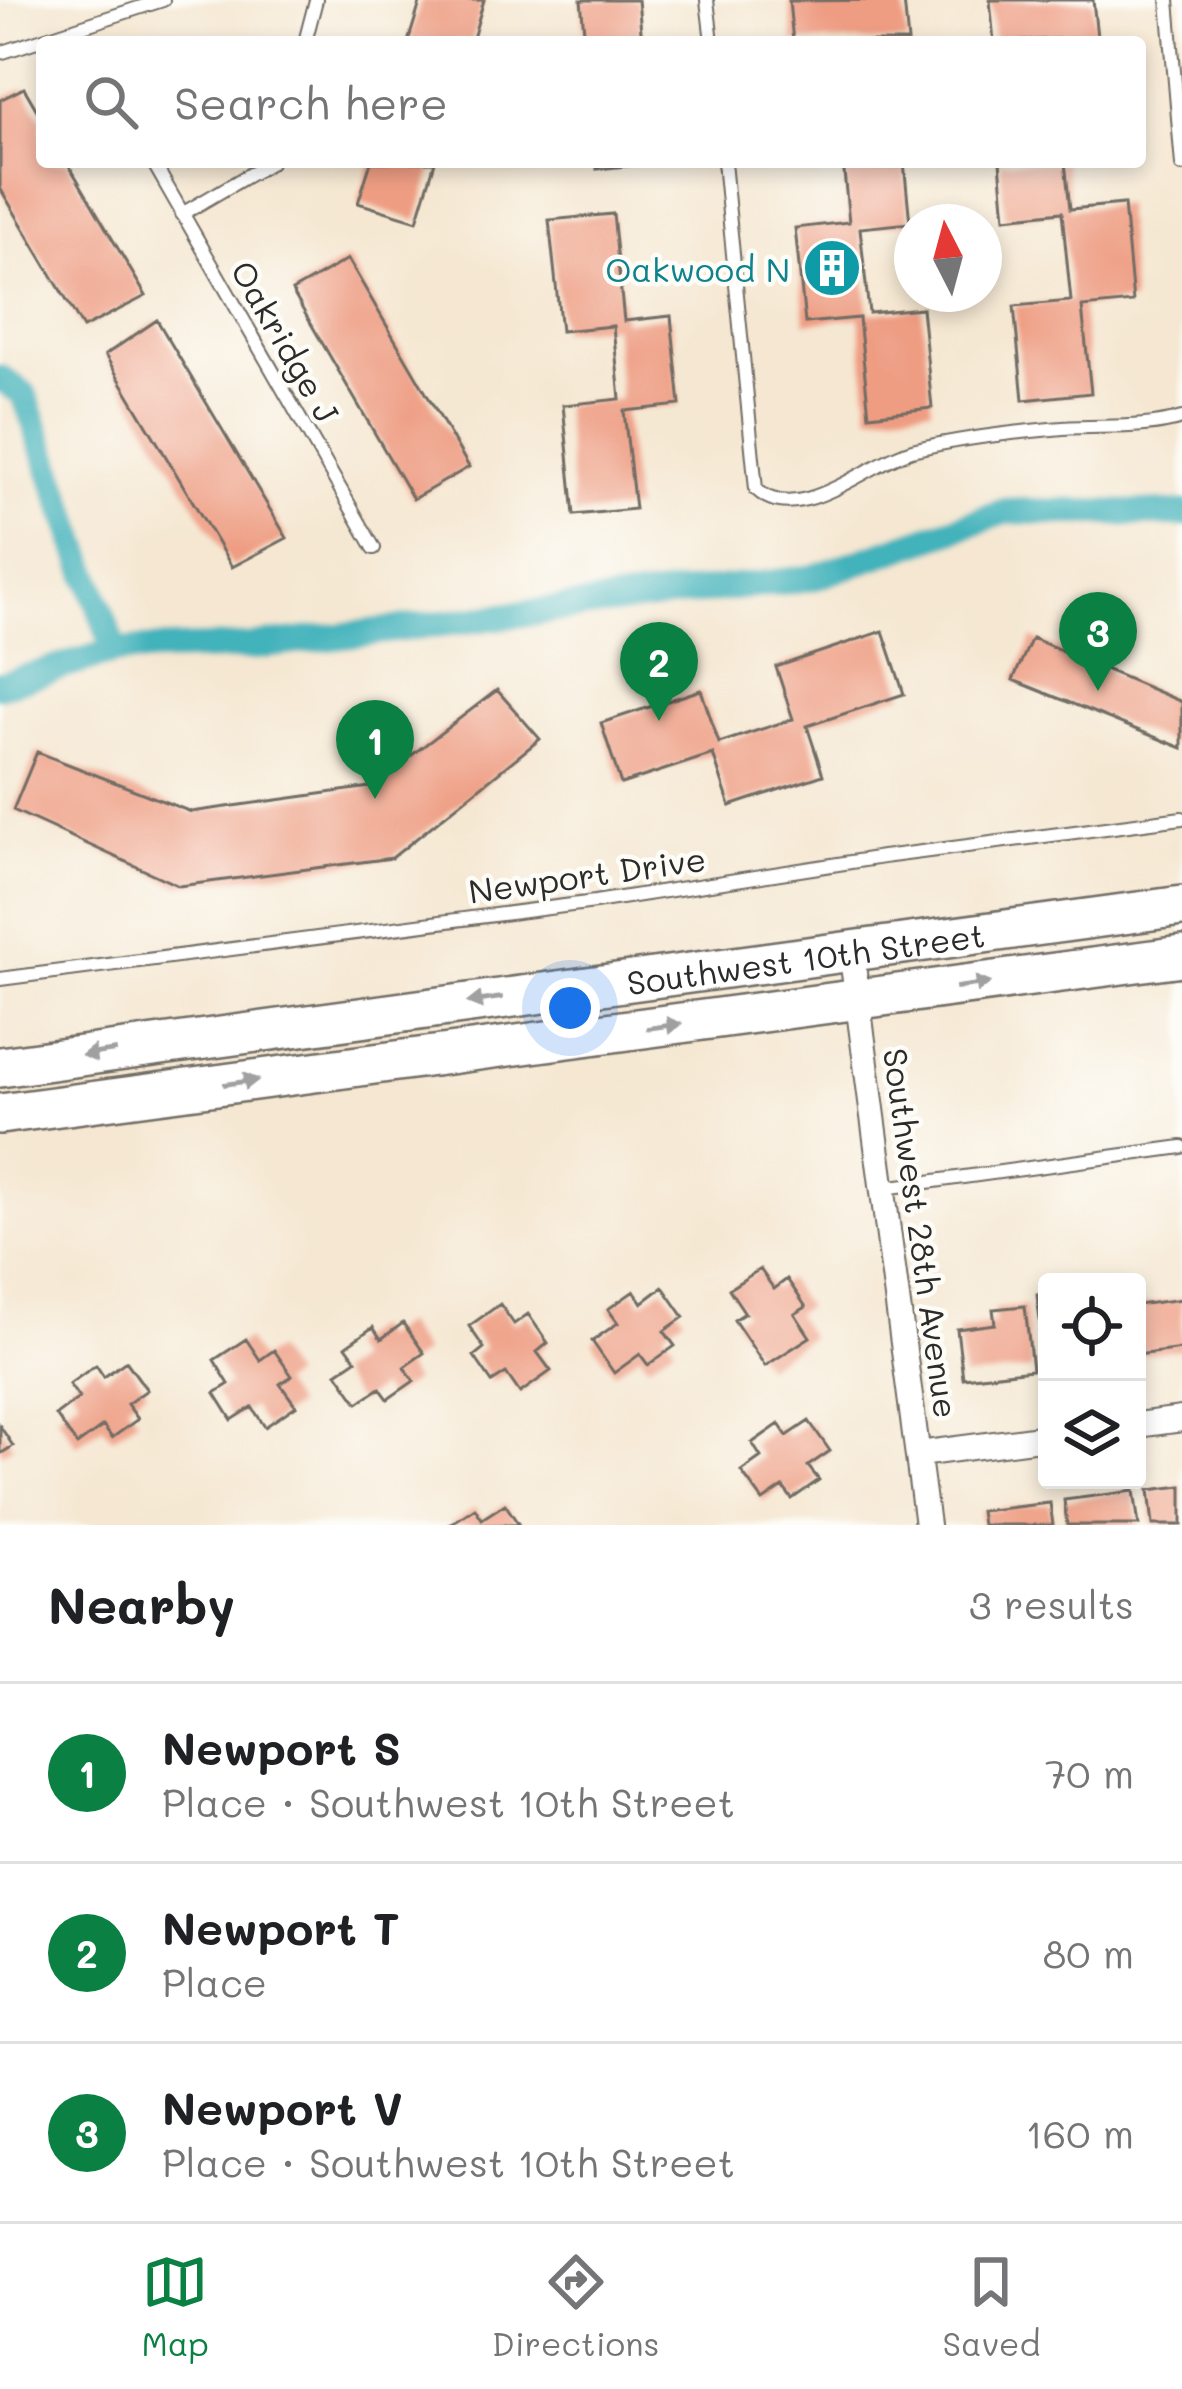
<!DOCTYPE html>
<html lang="en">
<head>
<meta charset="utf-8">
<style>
	:root { --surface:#fff; --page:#f6f6f6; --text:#202124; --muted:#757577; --line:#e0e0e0; --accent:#0b8043 }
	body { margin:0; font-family:Mali,sans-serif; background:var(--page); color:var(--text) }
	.controls { position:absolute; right:36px; bottom:36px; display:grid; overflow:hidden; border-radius:12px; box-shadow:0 6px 18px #0003 }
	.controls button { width:108px; height:108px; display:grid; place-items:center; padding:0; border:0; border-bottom:3px solid var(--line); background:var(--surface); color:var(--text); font:60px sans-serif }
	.compass { position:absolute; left:894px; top:204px; width:108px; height:108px; border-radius:50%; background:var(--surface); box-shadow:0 6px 18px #0003; rotate:354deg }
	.you { position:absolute; left:570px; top:1008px; width:42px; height:42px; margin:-30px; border:9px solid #fff; border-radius:50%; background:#1a73e8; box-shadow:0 0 0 18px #1a73e833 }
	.badge { display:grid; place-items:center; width:78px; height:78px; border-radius:50%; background:var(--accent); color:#fff; font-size:39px; font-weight:700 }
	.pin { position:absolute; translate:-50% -99px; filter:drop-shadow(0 3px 6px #0008) }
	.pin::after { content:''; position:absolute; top:63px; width:42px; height:36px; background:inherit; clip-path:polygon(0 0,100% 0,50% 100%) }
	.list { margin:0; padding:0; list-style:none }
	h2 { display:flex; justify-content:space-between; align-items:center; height:156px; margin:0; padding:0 48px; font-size:51px }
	h2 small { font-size:39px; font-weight:400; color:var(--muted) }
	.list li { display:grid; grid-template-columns:78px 1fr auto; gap:36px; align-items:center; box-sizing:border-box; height:180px; padding:0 48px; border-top:3px solid var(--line) }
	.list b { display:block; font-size:45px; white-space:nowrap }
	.list p { margin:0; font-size:39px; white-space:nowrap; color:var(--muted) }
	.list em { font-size:39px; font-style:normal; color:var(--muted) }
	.icon { flex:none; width:66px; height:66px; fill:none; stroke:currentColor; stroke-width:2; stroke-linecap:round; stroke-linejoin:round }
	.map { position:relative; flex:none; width:1182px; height:1525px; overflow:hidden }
	.search { position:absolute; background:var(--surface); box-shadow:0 6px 18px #0003; left:36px; right:36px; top:36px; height:132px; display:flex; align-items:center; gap:30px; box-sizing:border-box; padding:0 42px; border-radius:12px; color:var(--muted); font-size:45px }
	.sheet { height:696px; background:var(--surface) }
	nav { display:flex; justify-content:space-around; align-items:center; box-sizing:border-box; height:168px; border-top:3px solid var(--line); background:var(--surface); font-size:33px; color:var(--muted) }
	nav a { display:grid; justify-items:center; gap:6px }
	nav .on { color:var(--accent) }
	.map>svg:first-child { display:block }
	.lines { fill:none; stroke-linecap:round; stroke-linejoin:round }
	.canal { stroke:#42b2bb; stroke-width:27 }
	.building { fill:#ee9d83 }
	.lane-casing { stroke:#726d65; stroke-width:16 }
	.street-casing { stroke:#726d65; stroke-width:28 }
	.primary-casing { stroke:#726d65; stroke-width:44 }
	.lane { stroke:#fff; stroke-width:12 }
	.street { stroke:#fff; stroke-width:24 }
	.primary { stroke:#fff; stroke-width:39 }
	.oneway { fill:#a0a0a0 }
	.labels { text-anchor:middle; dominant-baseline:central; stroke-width:9; stroke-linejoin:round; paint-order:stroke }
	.culture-label { font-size:33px; fill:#0d838f; stroke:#fdfcf7; text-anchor:end }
	.street-label { font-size:33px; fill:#2b2b2b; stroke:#fdfcf7 }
</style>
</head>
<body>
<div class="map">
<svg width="1182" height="1525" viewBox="0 0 1182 1525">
	<rect width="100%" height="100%" fill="#fdfcf7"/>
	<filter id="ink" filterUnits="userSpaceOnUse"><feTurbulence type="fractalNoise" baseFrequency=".00833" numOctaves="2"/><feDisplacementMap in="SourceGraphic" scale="24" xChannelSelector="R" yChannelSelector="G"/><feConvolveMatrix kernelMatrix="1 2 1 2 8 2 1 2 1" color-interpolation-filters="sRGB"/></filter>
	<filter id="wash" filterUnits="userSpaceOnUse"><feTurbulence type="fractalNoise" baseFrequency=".004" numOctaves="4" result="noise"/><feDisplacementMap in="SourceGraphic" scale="48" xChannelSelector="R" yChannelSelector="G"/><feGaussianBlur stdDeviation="2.7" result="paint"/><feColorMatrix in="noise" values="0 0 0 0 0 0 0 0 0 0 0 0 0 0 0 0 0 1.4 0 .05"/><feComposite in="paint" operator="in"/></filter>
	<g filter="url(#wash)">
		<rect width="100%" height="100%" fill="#f5e7d1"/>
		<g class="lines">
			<path class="canal" d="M0,378L24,394L115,651L252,647L812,578L1006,511L1182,514
				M0,685L115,651"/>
		</g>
		<g id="blocks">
			<path class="building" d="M421,0H484L472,42H408Z
				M581,0H638L642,42H585Z
				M904,0L908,42H793L789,1Z
				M990,0H1093L1097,37L994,42Z
				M24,88L42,119V162H67L146,296L83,328L0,188V100Z
				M371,162H435L417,221L358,203Z
				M597,162H637V165L597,169Z
				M843,162H904L910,223L860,228L869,313L922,308L932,408L869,415L859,318L805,323L795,228L849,222Z
				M1000,162H1065L1070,209L1124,204L1133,302L1082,307L1091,393L1023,400L1014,306L1071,301L1062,212L1005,218Z
				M613,214L624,321L671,316L680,405L624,411L635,509L574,515L563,405L620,399L613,326L561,331L549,220Z
				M348,259L469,467L413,499L292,291Z
				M157,320L287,538L232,567L105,355Z
				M883,631L904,694L807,726L823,775L730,806L713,754L621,784L601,723L701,690L719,743L793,719L776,667Z
				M1032,638L1182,702V748L1013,680Z
				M497,690L540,739L392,858L179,886L13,810L37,752L191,812L370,787Z
				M760,1269L774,1289L787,1279L806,1307L795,1314L810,1337L765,1366L734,1320L745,1313L729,1289Z
				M663,1287L684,1317L664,1331L675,1346L648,1365L640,1354L614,1373L592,1341L618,1323L608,1309L634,1291L642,1303Z
				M1047,1293V1354H1044L1037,1295Z
				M1182,1299V1349L1137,1355V1305Z
				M500,1304L514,1324L528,1314L548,1343L537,1352L551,1371L520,1393L506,1373L492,1382L474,1356L484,1348L469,1326Z
				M1025,1306L1032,1370L963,1378L957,1329L995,1324L993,1309Z
				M403,1323L424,1353L404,1367L414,1381L388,1399L380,1388L358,1403L337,1373L356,1360L346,1346L373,1327L381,1339Z
				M246,1339L260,1360L274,1350L292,1376L280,1384L296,1406L265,1427L252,1407L232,1420L215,1393L229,1384L214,1360Z
				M126,1361L147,1390L127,1404L138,1419L112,1438L103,1426L77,1445L56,1415L79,1398L69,1384L96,1365L104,1377Z
				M809,1421L830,1451L808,1466L819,1480L792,1499L783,1487L763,1501L741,1471L761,1457L752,1443L779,1424L787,1436Z
				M0,1426L13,1446L0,1454Z
				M1182,1486V1525H1153L1149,1490Z
				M1134,1491L1139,1525H1067L1064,1500Z
				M1050,1503L1053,1525H982L980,1511Z
				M505,1504L519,1525H449L475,1508L482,1519Z"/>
		</g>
	</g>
	<g filter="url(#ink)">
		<use href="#blocks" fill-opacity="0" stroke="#726d65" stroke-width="3"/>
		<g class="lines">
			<g class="lane-casing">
				<path id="lane" d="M707,0L712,42
					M1168,0L1182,165
					M305,42L316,0
					M0,53L163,0
					M153,162L374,548
					M724,162L756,489C798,530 870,460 916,449C963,438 1015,432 1063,428C1104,425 1142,430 1182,418
					M182,214L271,162
					M0,979L595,902L883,857L1182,818
					M884,1188L1182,1147"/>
			</g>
			<g class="street-casing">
				<path id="street" d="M851,950L927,1525
					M1137,1425L1182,1419
					M919,1454L1047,1437"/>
			</g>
			<g class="primary-casing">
				<g id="primary">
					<path id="s1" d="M0,1067L1182,906"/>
					<path d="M0,1114L1182,956"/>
				</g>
			</g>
			<use href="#lane" class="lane"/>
			<use href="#street" class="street"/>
			<use href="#primary" class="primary"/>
		</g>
		<defs><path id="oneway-solid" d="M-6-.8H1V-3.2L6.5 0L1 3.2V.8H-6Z" transform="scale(3)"/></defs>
		<g class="oneway">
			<use href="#oneway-solid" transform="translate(973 985) rotate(-8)"/>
			<use href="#oneway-solid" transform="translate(485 1000) rotate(172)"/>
			<use href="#oneway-solid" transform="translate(664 1026) rotate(-8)"/>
			<use href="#oneway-solid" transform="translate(99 1053) rotate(172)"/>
			<use href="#oneway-solid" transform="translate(241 1082) rotate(-8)"/>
		</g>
	</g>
	<defs>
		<g id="building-disc" transform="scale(3)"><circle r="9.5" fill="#0f9aa8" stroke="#fdfcf7"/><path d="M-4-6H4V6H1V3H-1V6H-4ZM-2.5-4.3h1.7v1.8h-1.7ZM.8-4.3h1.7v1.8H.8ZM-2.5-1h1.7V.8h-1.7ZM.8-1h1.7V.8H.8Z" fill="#fff"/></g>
	</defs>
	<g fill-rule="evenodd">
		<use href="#building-disc" x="832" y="268"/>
	</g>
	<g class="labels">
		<g class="culture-label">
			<text x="790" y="268">Oakwood N</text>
		</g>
		<g class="street-label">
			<text transform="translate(286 341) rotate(60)">Oakridge J</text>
			<text transform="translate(587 874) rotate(-8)">Newport Drive</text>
			<text stroke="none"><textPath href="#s1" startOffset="813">Southwest 10th Street</textPath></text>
			<text transform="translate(922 1233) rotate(82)">Southwest 28th Avenue</text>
		</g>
	</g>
</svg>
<div class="controls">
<button><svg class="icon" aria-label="locate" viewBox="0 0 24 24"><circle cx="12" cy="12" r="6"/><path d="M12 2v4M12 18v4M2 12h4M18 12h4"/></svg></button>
<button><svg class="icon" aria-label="layers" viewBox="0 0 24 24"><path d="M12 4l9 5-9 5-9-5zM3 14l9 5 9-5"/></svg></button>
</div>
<svg class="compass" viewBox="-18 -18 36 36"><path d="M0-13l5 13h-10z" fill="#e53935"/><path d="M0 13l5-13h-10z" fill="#757577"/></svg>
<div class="you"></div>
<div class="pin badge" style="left:375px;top:799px">1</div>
<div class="pin badge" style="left:659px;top:721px">2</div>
<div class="pin badge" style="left:1098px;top:691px">3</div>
<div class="search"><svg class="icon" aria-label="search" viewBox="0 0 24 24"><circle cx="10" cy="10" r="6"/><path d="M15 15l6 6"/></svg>Search here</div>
</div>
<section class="sheet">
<h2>Nearby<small>3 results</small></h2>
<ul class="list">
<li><span class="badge">1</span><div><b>Newport S</b><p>Place · Southwest 10th Street</p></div><em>70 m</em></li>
<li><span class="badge">2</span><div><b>Newport T</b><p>Place</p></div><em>80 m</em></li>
<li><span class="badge">3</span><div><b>Newport V</b><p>Place · Southwest 10th Street</p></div><em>160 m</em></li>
</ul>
</section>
<nav>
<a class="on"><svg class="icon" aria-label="map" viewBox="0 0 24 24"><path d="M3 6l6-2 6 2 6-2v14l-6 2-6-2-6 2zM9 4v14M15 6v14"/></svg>Map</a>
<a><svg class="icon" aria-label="directions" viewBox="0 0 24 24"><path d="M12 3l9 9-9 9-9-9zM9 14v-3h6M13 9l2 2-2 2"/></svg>Directions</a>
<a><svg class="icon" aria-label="saved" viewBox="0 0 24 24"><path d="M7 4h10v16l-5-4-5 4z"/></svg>Saved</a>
</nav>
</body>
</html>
